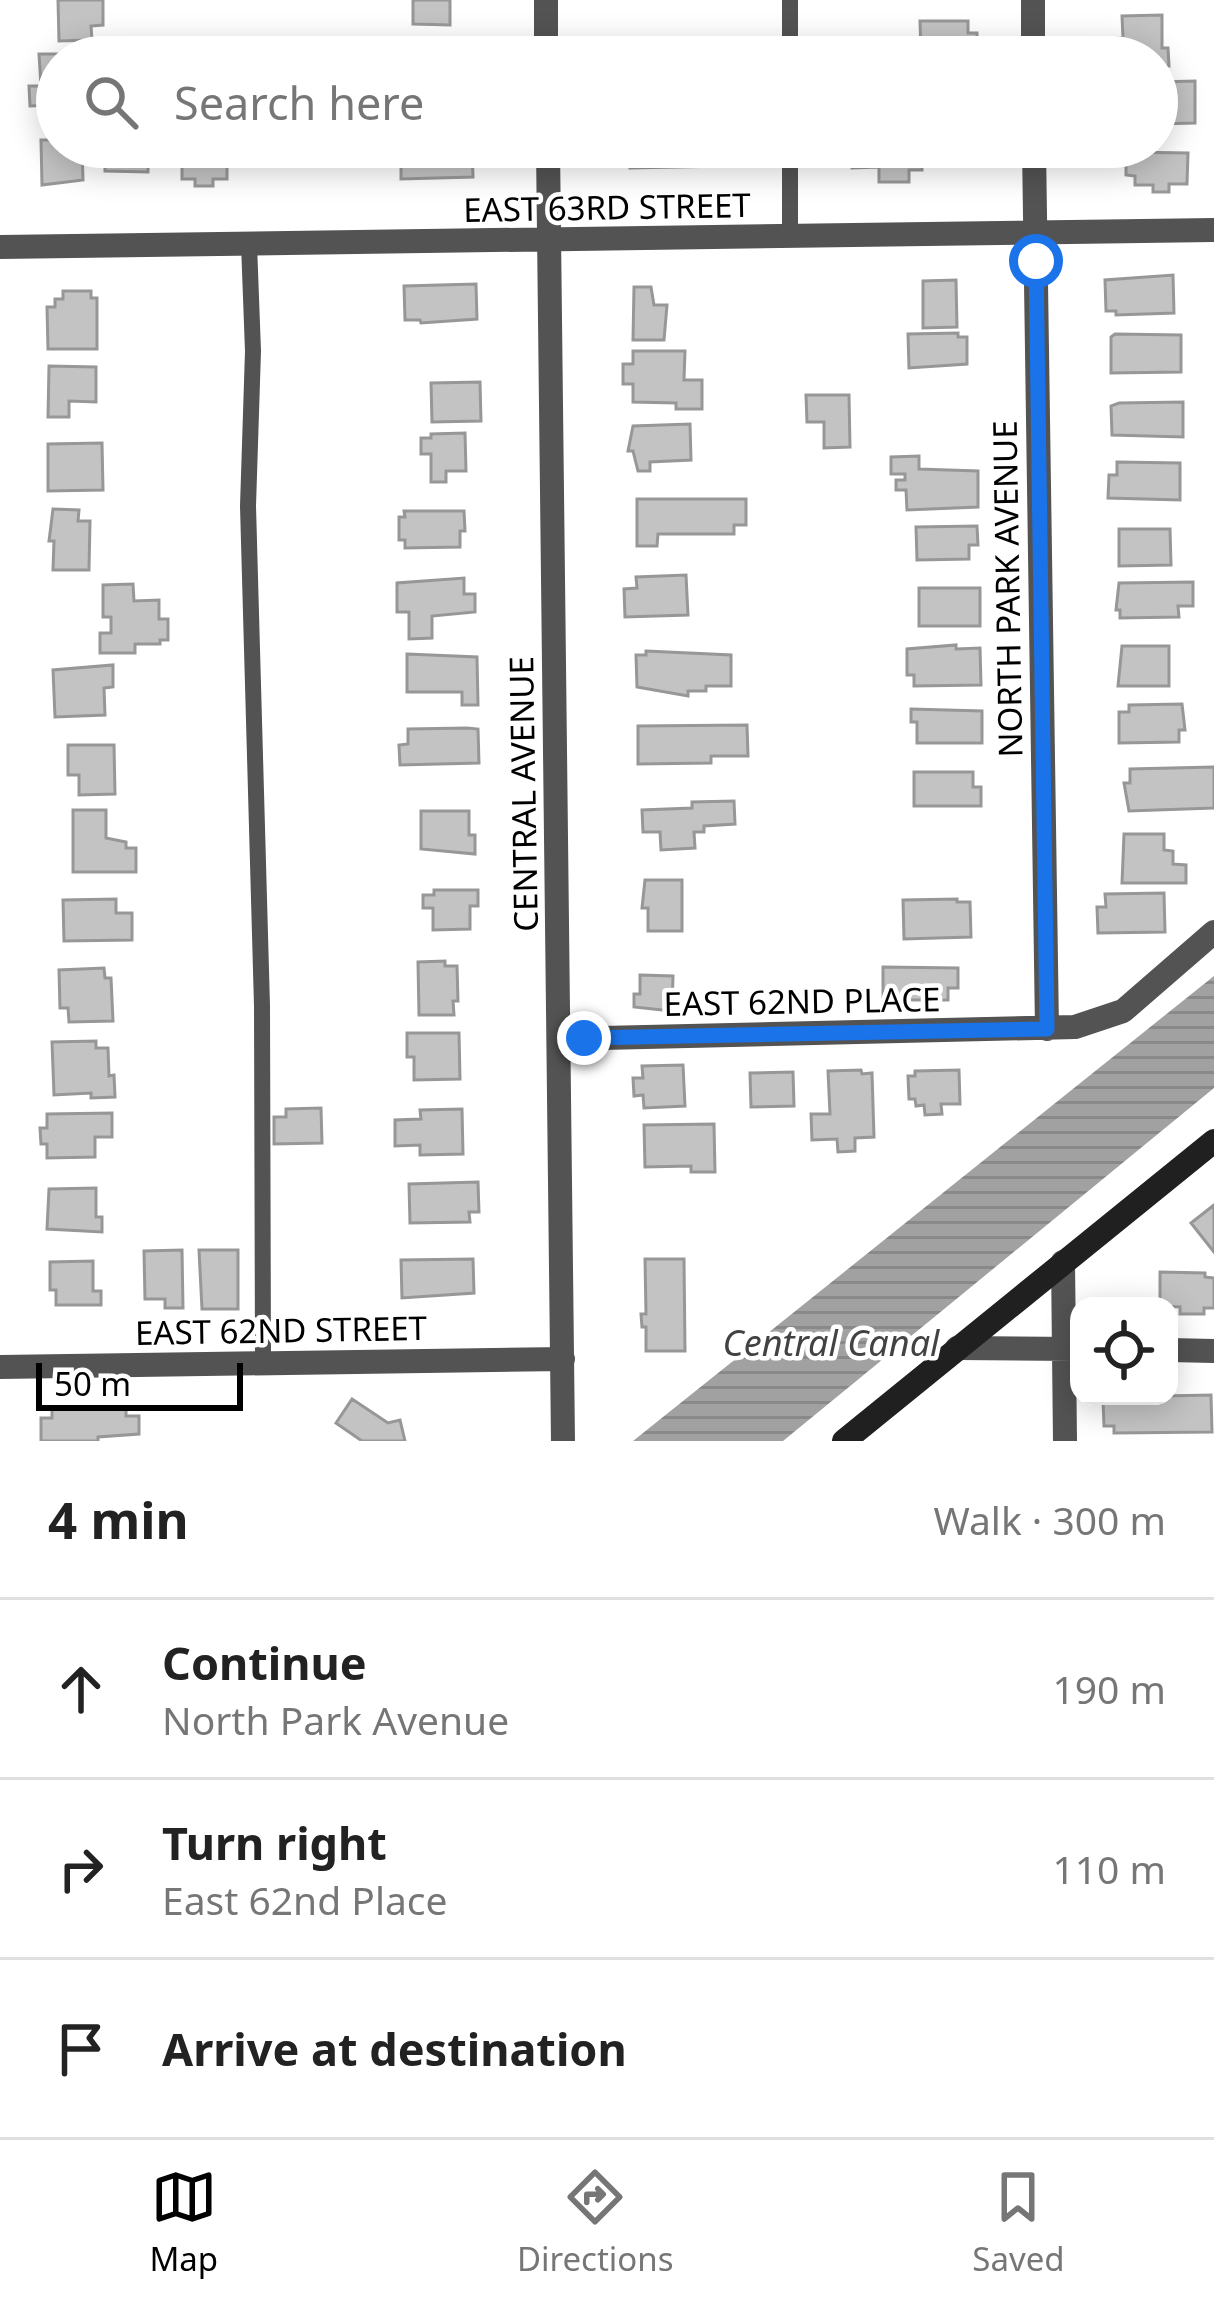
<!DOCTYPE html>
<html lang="en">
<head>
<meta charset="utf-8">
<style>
	:root { --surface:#fff; --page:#f2f2f2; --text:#222; --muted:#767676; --line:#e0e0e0; --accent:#000 }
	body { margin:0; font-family:"Noto Sans",sans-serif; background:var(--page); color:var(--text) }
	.controls { position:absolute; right:36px; bottom:36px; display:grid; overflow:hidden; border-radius:24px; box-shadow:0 6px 30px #0003 }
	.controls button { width:108px; height:108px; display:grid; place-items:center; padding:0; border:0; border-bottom:3px solid var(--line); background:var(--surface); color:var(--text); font:60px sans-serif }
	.scale { position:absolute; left:36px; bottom:30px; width:207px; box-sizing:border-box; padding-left:12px; border:6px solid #000; border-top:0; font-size:33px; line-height:42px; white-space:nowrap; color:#000; -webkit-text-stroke:9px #fff; paint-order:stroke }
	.stop { position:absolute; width:36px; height:36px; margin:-27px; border:9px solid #1a73e8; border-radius:50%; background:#fff }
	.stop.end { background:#1a73e8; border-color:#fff; box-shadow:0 3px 12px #0008 }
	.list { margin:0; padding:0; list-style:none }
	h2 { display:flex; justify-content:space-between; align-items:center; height:156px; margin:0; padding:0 48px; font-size:51px }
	h2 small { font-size:39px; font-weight:400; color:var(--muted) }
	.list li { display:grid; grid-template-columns:78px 1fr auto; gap:36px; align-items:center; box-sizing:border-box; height:180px; padding:0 48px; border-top:3px solid var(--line) }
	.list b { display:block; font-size:45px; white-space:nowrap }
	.list p { margin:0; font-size:39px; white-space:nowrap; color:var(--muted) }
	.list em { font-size:39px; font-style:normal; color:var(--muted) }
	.icon { flex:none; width:66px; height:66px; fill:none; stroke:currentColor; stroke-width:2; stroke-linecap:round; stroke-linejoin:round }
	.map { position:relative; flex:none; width:1214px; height:1441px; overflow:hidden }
	.search { position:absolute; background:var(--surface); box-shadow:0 6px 30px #0003; left:36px; right:36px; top:36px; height:132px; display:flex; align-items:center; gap:30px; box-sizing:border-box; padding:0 42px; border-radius:66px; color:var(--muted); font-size:45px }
	.sheet { height:696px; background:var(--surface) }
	nav { display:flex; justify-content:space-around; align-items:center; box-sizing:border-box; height:168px; border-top:3px solid var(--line); background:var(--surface); font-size:33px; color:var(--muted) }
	nav a { display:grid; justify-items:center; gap:6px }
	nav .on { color:var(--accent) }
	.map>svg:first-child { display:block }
	.water { fill:url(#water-rules) }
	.building { fill:#c3c3c3; stroke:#979797; stroke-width:3 }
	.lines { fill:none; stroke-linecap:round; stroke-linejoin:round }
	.service { stroke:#535353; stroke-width:16 }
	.minor { stroke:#535353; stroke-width:24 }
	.secondary { stroke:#202020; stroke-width:24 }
	.route { stroke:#1a73e8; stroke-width:15 }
	.labels { text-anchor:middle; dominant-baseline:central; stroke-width:9; stroke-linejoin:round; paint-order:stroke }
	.street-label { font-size:33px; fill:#000; stroke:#fff }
	.water-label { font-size:36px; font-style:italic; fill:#424242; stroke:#fff }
</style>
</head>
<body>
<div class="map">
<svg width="1214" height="1441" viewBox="0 0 1214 1441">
	<defs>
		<pattern id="water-rules" width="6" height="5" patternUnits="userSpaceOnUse" patternTransform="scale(3)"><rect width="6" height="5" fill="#a1a1a1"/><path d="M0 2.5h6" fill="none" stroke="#898989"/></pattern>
	</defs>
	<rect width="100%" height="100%" fill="#fff"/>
	<path class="water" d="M1214,976V1088L783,1441H633Z"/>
	<path class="building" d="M58,0H103V25L91,26L92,40L59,41Z
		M413,0H450V25L413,24Z
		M1162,15V48H1168L1169,66H1157V57H1112V38H1123L1122,16Z
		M920,21H968V33H977V55L921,57Z
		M411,47H456V57H411Z
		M39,54H59L57,105L30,106L29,86H41Z
		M1195,81V123L1157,124V82Z
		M41,140H57V147H82L83,180L42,185Z
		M105,147H148V172L105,171Z
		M182,147H243V155H227V179H213V186H195V179H182Z
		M401,147H472L473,177L401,179Z
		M629,147H723V166L630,168Z
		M921,148L922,170H909V182H879V167L852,168L851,152Z
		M1126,152L1188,153L1187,184H1169V192H1153V185H1135V176L1126,175Z
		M1173,275L1174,313L1116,315V311H1106L1105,280Z
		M956,280L957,327L923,328V281Z
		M476,284L477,319L421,323L420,320H405L404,286Z
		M634,287H651L654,305H667L664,340H633Z
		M63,291H91V298H97V349H48L47,307H55V299H63Z
		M958,333V337H967V364L909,368L908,334Z
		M1115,334L1181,335V372L1111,373V337Z
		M633,351H685L684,380H702V409H676V403L633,402V384H623V364H633Z
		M49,366L96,367V402L69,401V417H48Z
		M480,382L481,421L432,422L431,383Z
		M806,395H849L850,447L824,448V422H807Z
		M1183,402V437L1112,435L1111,406L1119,403Z
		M690,424L691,460L650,462V471H638L633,451H628L633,426Z
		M465,433L466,471H446V482H431V454H421V438H431V434Z
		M102,443L103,490L48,491V444Z
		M919,456V469L978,471V507L907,510L906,490H896V480H905V474H891V457Z
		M1117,462L1180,463V500L1108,498L1109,475H1117Z
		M637,499H746V525H734V534H658L657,546H637Z
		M53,509L79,510L78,521H90L89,570H53L54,541H49Z
		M404,511H464L465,531H460V547L405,548V540H399V517H405Z
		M977,526L978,545H969V559L917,560L916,527Z
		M1119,529H1170L1171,565L1119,566Z
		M686,575L688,615L625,617L624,589L637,588L636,577Z
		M464,578V594H475V612L432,616V638L409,639V612H397V583Z
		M1193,582V606H1178L1179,617L1120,618V610H1116L1119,583Z
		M133,584L134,601L159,600V619H168V640H160V644H135V653H100V633H111V617H103V585Z
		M919,588H980V626H919Z
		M956,645V649L980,648L981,685L914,686V675H907V649Z
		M1122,646H1169V686H1118Z
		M646,651L731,655V686H706V691H688V696L637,687L636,655H646Z
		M407,654L477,657L478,705H462V692H407Z
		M113,665V687L104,688L105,715L55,717L53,670Z
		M1182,704L1185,730H1179V742L1119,743V712H1129V705Z
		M911,709L982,711V743H917V722H911Z
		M747,725L748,756H711V763L638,764V726Z
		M467,728L478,729L479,763L400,765L399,745L408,744V729Z
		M68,745H114L115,794L79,795V775H68Z
		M1214,767V808L1129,811L1124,783H1130V769Z
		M914,772H973V787H981V806H914Z
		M734,801L735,824L704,826V832H694L695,848L661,850L660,832H643L642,810L692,808V802Z
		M73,810H106V838L126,842V848H136V872H73Z
		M421,811H469V835H475V854L421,849Z
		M1124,834H1164V850L1173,851V864L1186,865V883H1122Z
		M645,880H682V931H648V908H642Z
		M434,890H478V906H470V929L433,930V908H423V895H434Z
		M1164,893L1165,932L1098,933L1097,907H1106L1105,894Z
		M116,899V913H132V940L64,941L63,900Z
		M957,899V902H970L971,937L904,939L903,900Z
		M445,961V966H457L458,1001H453L454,1015H419L418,962Z
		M883,967L958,968V988H948V1000H883Z
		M104,968L105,978H111L113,1021L69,1022L68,1008H60L59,970Z
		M640,975L673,976L672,1011L634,1007V994H640Z
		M407,1033H459L460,1079L414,1080V1057H407Z
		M96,1041V1048H108L109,1076L114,1075L115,1097L91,1098V1093L54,1095L52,1042Z
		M683,1065L685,1106L644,1108L643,1095L634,1096L633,1078H643L642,1066Z
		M861,1070L862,1074L872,1073L874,1137L855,1138V1151L838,1152L837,1139L812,1140L811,1114H830L828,1071Z
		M959,1070L960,1104H941L942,1114L925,1115L924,1105L916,1106L915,1099H909L908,1076H915V1071Z
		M793,1072L794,1106L751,1107L750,1073Z
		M321,1108L322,1143L274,1144V1117H286V1109Z
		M462,1109L463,1154L420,1155V1145L395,1146V1120L421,1119L420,1110Z
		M112,1113V1137H95V1157L47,1158V1144H41L40,1128H47V1114Z
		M714,1124L715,1172H691V1166L645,1167L644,1125Z
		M478,1182L479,1212H469L470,1222L410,1223L409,1184Z
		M96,1188V1217H102V1232L47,1229L49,1189Z
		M1214,1205V1252L1191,1223Z
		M182,1250L183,1308H165V1299H145L144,1251Z
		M199,1250H238V1309H202Z
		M473,1259L474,1293L402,1298L401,1260Z
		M645,1259H684L685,1351H646V1327H642L641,1314H646Z
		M93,1261V1291H101V1305H56V1290H50V1262Z
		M1160,1272L1205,1273V1277L1214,1278V1308H1204V1314H1180V1307L1160,1306Z
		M1211,1395L1212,1432L1114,1433V1426H1104L1103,1400L1112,1397Z
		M352,1399L388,1423L400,1420L405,1441H362L336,1423Z
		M52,1408H126V1416H139V1434L98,1437V1441H41V1418H52Z"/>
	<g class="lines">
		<path class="service" d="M790,0V57
			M790,147V237
			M249,244L253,351L248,506L262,1006L263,1363"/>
		<path class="minor" d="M546,0V57
			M1033,0V57
			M548,147L563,1441
			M1034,147L1047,1029
			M0,247L1214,230
			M559,1039L1075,1027L1123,1011L1214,932
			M1063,1262L1065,1441
			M957,1348L1075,1349
			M1169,1350L1214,1351
			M0,1367L563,1359"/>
		<path class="secondary" d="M844,1441L1214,1141"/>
	</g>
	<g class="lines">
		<path class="route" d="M584,1038L1047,1029L1036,261"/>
	</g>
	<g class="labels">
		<g class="street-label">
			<text transform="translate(607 207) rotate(-1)">EAST 63RD STREET</text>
			<text transform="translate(1007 589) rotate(-91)">NORTH PARK AVENUE</text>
			<text transform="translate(523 794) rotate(-91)">CENTRAL AVENUE</text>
			<text transform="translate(802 1001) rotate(-1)">EAST 62ND PLACE</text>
			<text transform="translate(281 1330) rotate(-1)">EAST 62ND STREET</text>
		</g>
		<g class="water-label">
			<text x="831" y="1342">Central Canal</text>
		</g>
	</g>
</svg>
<div class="controls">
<button><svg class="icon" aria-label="locate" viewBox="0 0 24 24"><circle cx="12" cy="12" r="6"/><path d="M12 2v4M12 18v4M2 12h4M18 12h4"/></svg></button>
</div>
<div class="scale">50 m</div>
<div class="stop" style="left:1036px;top:261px"></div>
<div class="stop end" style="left:584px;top:1038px"></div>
<div class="search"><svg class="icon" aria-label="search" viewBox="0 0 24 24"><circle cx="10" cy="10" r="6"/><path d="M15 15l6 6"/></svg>Search here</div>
</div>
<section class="sheet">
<h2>4 min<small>Walk · 300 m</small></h2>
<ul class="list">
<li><svg class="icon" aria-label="ahead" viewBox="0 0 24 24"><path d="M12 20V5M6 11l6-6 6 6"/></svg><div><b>Continue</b><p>North Park Avenue</p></div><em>190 m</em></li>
<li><svg class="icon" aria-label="right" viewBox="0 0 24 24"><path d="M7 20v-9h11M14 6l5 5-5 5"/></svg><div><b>Turn right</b><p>East 62nd Place</p></div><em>110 m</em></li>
<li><svg class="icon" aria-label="arrive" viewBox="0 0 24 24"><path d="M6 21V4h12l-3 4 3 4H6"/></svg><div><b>Arrive at destination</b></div></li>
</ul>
</section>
<nav>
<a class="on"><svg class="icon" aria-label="map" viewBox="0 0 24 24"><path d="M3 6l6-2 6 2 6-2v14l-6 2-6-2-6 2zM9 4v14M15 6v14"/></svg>Map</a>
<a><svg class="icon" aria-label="directions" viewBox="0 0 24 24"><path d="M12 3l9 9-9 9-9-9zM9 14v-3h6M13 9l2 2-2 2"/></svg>Directions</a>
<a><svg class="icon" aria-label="saved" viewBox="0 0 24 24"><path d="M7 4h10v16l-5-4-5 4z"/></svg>Saved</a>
</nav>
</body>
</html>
